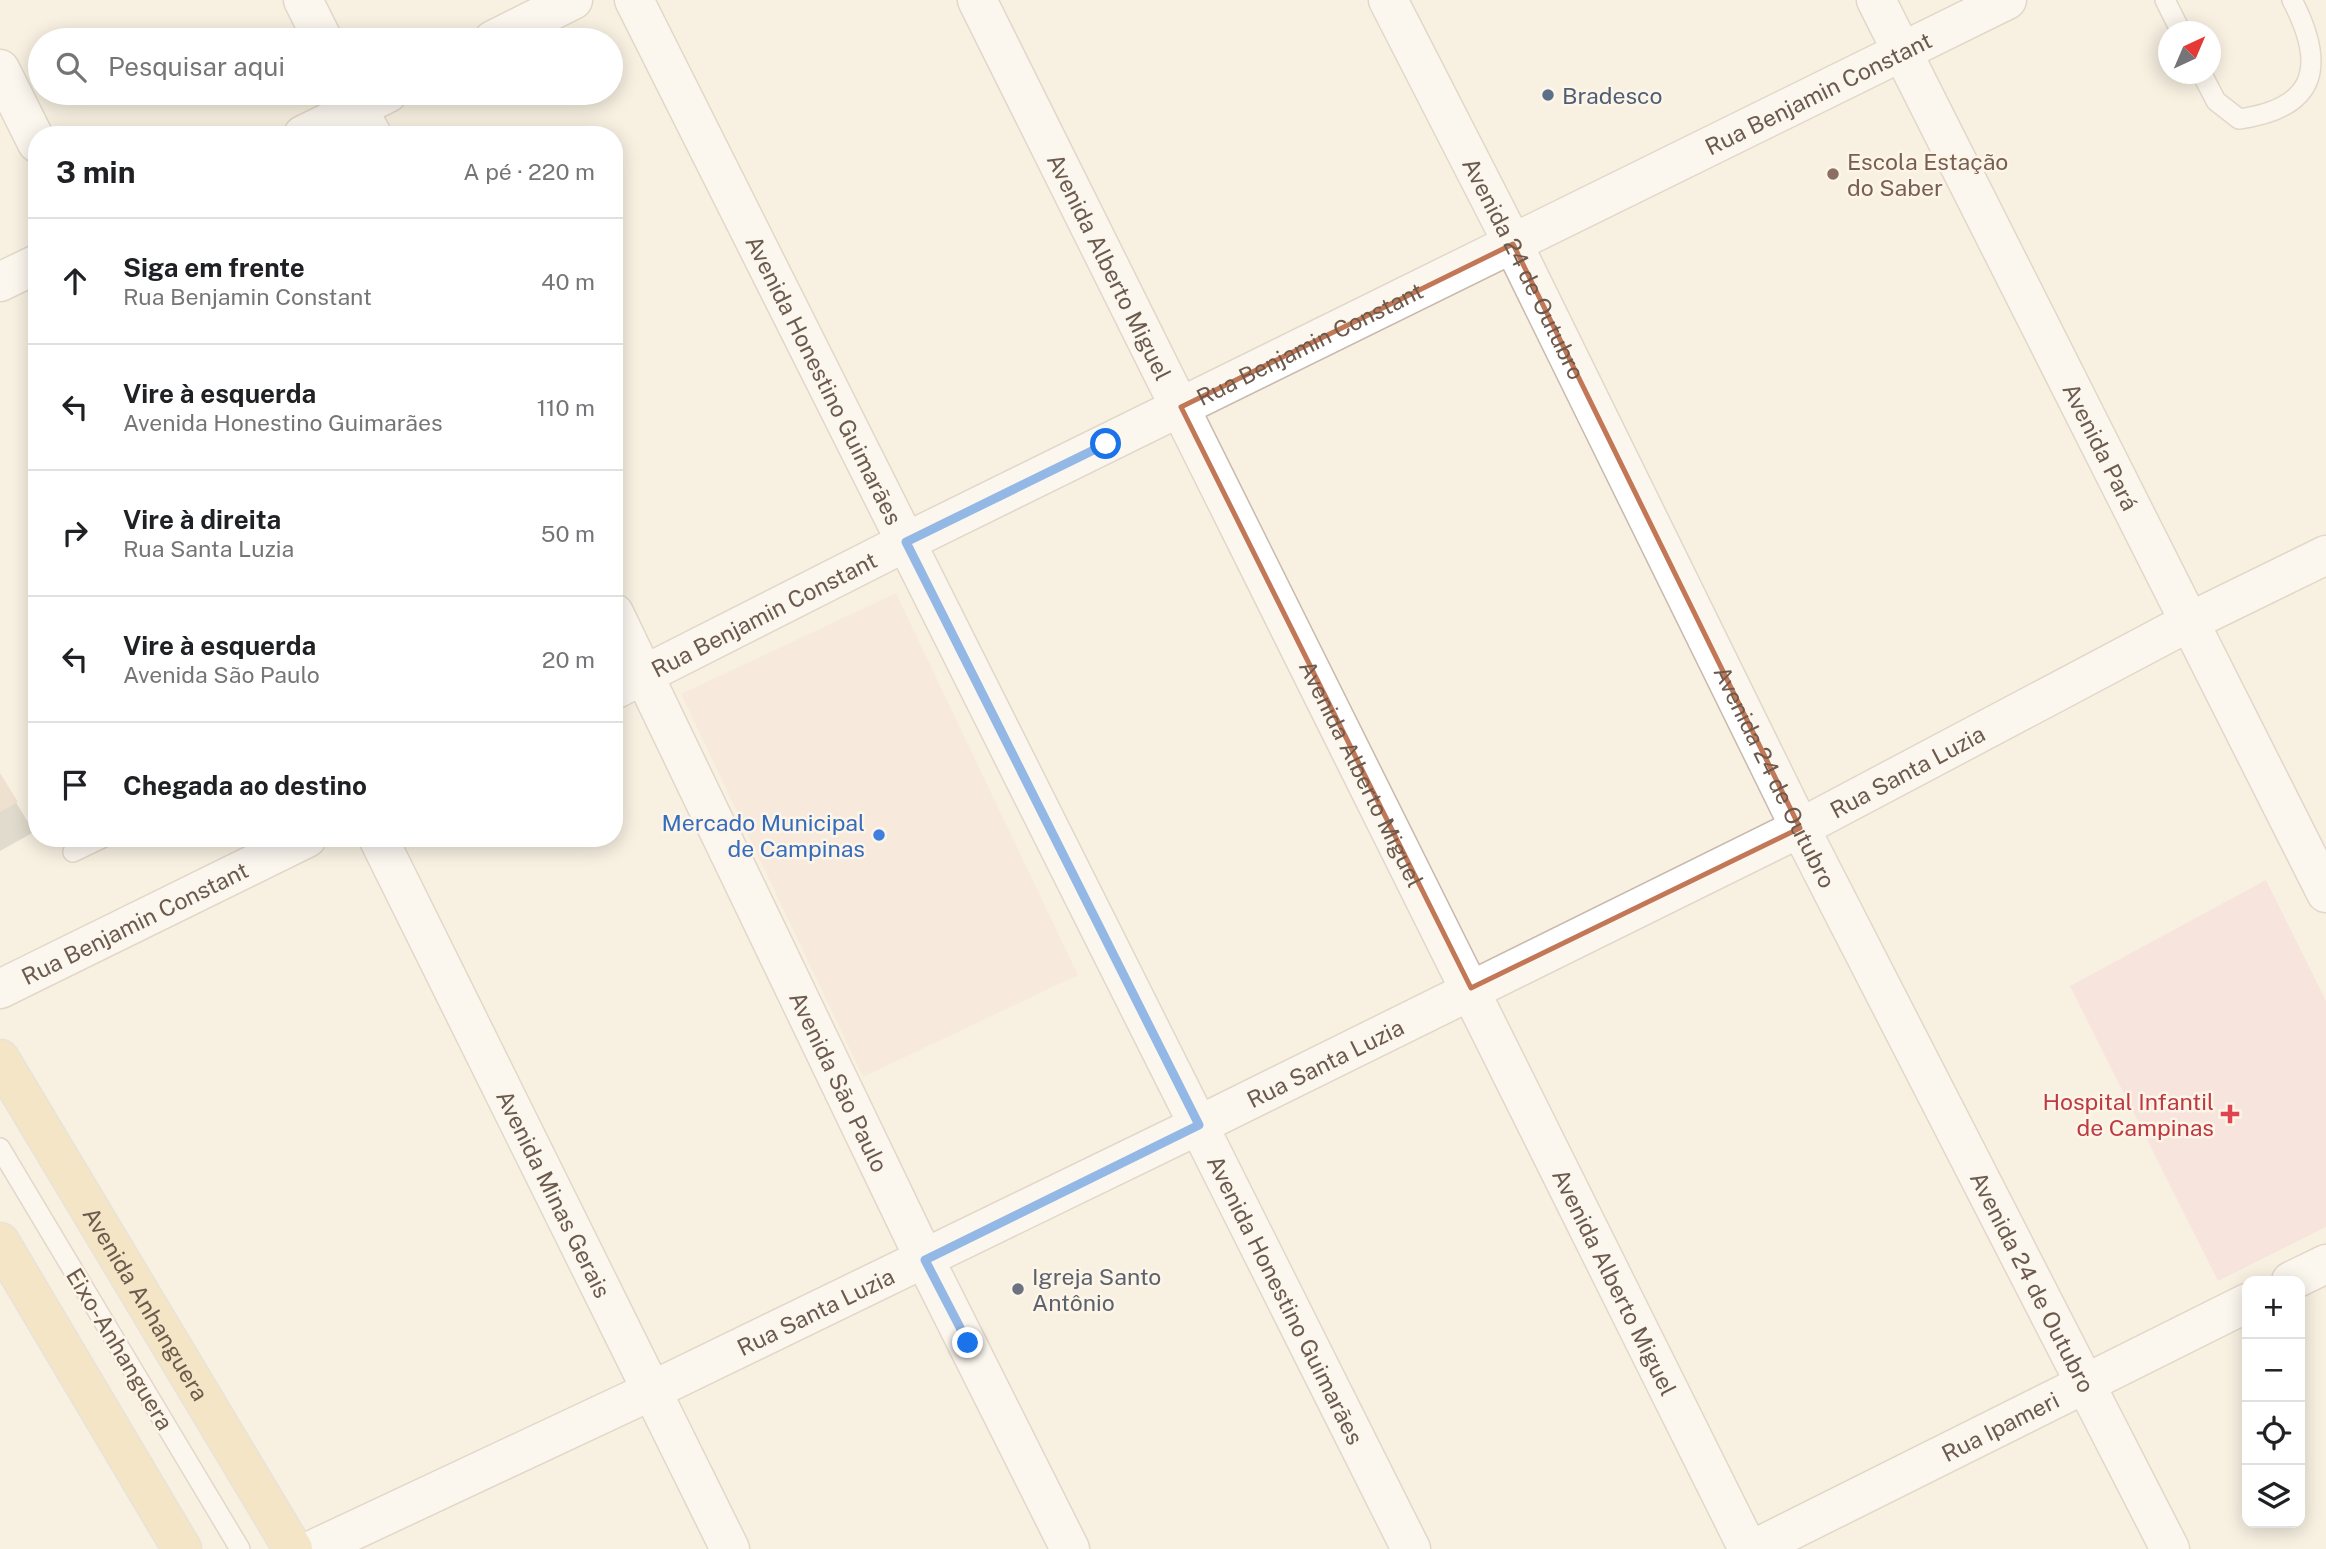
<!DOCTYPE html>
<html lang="pt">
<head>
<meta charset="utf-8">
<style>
	:root { --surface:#fff; --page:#f6f6f6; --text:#202124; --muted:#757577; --line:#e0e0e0 }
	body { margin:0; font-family:"Public Sans",sans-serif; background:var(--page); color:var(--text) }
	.controls { position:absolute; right:21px; bottom:21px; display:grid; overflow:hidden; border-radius:14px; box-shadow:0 4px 18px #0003 }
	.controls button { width:63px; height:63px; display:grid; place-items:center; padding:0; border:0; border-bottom:2px solid var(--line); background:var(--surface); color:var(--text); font:35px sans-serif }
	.compass { position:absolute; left:2158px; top:21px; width:63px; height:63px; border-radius:50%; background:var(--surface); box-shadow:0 4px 18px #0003; rotate:44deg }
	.stop { position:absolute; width:21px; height:21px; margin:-16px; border:5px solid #1a73e8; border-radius:50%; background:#fff }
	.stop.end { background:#1a73e8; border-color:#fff; box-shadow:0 2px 7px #0008 }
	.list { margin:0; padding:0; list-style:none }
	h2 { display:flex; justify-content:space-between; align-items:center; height:91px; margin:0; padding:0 28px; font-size:30px }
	h2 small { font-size:23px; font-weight:400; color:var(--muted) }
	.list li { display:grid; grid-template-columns:46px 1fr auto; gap:21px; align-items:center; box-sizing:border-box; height:126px; padding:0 28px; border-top:2px solid var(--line) }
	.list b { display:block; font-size:26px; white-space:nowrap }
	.list p { margin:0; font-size:23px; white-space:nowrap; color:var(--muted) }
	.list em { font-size:23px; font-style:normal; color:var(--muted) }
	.icon { flex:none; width:38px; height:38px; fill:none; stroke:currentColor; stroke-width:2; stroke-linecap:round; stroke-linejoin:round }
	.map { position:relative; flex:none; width:2326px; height:1549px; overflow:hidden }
	.search { position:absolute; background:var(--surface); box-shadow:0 4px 18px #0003; left:28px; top:28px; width:595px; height:77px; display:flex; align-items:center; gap:18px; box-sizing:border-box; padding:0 24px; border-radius:38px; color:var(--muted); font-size:26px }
	.panel { position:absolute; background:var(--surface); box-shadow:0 4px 18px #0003; left:28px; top:126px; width:595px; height:721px; border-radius:28px }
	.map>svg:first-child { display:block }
	.commercial { fill:#f7e3d8 }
	.medical { fill:#f5d7d8 }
	.shadow { fill:#0003 }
	.building { fill:#e4ceb9 }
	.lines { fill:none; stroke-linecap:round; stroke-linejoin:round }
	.service-casing { stroke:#c7b9ac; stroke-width:22 }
	.minor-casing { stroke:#c7b9ac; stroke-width:41 }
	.tertiary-casing { stroke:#c7b9ac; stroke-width:41 }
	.primary-casing { stroke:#d6d1cd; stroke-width:41 }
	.service { stroke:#fff; stroke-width:19 }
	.minor { stroke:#fff; stroke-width:38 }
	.tertiary { stroke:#fff; stroke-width:38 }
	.primary { stroke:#eed8a3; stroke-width:38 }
	.route { stroke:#1a73e8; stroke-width:9 }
	.marked { fill:none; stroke:#c27756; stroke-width:5; stroke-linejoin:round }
	.service-dot { fill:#5c6f8a; stroke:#fcf5e8; stroke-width:2.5 }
	.education-dot { fill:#8d6e63; stroke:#fcf5e8; stroke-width:2.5 }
	.shop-dot { fill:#3f7fe0; stroke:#fcf5e8; stroke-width:2.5 }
	.health-dot { fill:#e0444e; stroke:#fcf5e8; stroke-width:2.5 }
	.worship-dot { fill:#6b7280; stroke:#fcf5e8; stroke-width:2.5 }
	.labels { text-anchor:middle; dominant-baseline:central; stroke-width:5; stroke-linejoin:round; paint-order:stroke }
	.street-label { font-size:23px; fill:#6c5a4d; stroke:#fcf5e8 }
	.service-label { font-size:23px; fill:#4e5e75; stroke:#fcf5e8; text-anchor:start }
	.education-label { font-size:23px; fill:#785e54; stroke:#fcf5e8; text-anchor:start }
	.shop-label { font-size:23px; fill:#366cbe; stroke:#fcf5e8; text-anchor:end }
	.health-label { font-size:23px; fill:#be3a42; stroke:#fcf5e8; text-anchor:end }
	.worship-label { font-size:23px; fill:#5b616d; stroke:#fcf5e8; text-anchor:start }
</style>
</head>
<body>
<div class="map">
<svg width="2326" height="1549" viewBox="0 0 2326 1549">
	<rect width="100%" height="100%" fill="#f8f1e2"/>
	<path class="commercial" d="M896,593L1078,975L863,1077L681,694Z"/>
	<path class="medical" d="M2266,880L2326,1001V1227L2218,1281L2070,986Z"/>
	<path class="shadow" d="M0,776L34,832L0,851Z"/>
	<path class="building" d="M0,773L18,802L0,812Z"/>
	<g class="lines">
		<g class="service-casing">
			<path id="service" d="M2165,0L2181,32
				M2202,74L2216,101L2239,119C2318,108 2326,65 2292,0
				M73,852L102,838
				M0,1148L240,1549"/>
		</g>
		<g class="minor-casing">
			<g id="minor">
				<path d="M303,0L323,40"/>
				<path id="s1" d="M634,0L1411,1549"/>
				<path id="s2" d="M977,0L1748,1549"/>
				<path id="s3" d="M1876,0L2326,893"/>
				<path d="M0,69L37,143"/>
				<path d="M349,93L372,135"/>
				<path id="s4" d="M614,613L925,1260L1070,1549"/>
				<path id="s5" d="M378,838L730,1549"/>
				<path d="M2291,1281L2326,1264"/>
				<path id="s6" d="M314,1549L651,1391L1199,1125L1800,828L2189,622L2326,555"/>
				<path id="s7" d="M1754,1549L2247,1303"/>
			</g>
		</g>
		<g class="tertiary-casing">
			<g id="tertiary">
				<path id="s8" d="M1388,0L1513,244L1800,828L2170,1549"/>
				<path d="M493,40L573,0"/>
				<path d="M303,135L388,93"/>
				<path d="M0,282L37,264"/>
				<path id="s9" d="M614,690L906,542L2007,0"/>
				<path id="s10" d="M0,989L307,838"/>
			</g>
		</g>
		<g class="primary-casing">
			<g id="primary">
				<path id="s11" d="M0,1059L293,1549"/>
				<path d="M0,1242L182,1549"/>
			</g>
		</g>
		<use href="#service" class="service"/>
		<use href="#minor" class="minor"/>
		<use href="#tertiary" class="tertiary"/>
		<use href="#primary" class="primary"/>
	</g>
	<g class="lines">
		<path class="route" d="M968,1343L925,1260L1199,1125L906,542L1106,444"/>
	</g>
	<path d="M0 0H2326V1549H0ZM1513,244L1800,828L1471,988L1181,407Z" fill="#f8f1e2" fill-opacity=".55" fill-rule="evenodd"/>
	<path class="marked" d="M1513,244L1800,828L1471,988L1181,407Z"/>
	<circle class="service-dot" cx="1548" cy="95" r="7"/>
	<circle class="education-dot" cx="1833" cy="174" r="7"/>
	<circle class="shop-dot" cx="879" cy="835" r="7"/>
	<path class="health-dot" d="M2226.5 1103.5h7v7h7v7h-7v7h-7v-7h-7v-7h7z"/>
	<circle class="worship-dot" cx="1018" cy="1289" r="7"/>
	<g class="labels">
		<g class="street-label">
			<text stroke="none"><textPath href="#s9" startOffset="1344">Rua Benjamin Constant</textPath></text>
			<text stroke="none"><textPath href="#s2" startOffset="298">Avenida Alberto Miguel</textPath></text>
			<text stroke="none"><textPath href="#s8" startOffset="301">Avenida 24 de Outubro</textPath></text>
			<text stroke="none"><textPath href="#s9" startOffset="777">Rua Benjamin Constant</textPath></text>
			<text stroke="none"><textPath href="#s1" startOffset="425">Avenida Honestino Guimarães</textPath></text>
			<text stroke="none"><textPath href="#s3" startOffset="500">Avenida Pará</textPath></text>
			<text stroke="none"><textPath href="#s9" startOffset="168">Rua Benjamin Constant</textPath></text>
			<text stroke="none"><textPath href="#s6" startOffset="1773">Rua Santa Luzia</textPath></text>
			<text stroke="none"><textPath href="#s2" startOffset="864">Avenida Alberto Miguel</textPath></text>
			<text stroke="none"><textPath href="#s8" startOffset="868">Avenida 24 de Outubro</textPath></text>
			<text stroke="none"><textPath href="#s10" startOffset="150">Rua Benjamin Constant</textPath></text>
			<text stroke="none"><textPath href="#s6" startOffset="1122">Rua Santa Luzia</textPath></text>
			<text stroke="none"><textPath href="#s4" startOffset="520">Avenida São Paulo</textPath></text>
			<text stroke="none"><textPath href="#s5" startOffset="397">Avenida Minas Gerais</textPath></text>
			<text stroke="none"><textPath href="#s8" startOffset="1435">Avenida 24 de Outubro</textPath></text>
			<text stroke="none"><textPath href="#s2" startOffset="1432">Avenida Alberto Miguel</textPath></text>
			<text stroke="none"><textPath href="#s1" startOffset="1454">Avenida Honestino Guimarães</textPath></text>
			<text stroke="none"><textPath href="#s11" startOffset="285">Avenida Anhanguera</textPath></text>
			<text stroke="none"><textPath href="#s6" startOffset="555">Rua Santa Luzia</textPath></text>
			<text transform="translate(120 1349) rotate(59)">Eixo-Anhanguera</text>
			<text stroke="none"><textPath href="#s7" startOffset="275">Rua Ipameri</textPath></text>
		</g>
		<g class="service-label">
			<text x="1562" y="95">Bradesco</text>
		</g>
		<g class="education-label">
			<text x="1847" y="161">Escola Estação<tspan x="1847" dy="26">do Saber</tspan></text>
		</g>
		<g class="shop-label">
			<text x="865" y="822">Mercado Municipal<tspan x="865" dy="26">de Campinas</tspan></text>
		</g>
		<g class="health-label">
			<text x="2214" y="1101">Hospital Infantil<tspan x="2214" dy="26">de Campinas</tspan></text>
		</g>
		<g class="worship-label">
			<text x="1032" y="1276">Igreja Santo<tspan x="1032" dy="26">Antônio</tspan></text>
		</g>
	</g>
</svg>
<div class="controls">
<button>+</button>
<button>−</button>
<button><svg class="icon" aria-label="locate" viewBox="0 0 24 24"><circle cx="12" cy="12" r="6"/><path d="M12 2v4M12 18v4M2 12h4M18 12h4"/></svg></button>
<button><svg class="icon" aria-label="layers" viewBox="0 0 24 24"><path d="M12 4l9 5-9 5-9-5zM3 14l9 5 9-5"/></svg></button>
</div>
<svg class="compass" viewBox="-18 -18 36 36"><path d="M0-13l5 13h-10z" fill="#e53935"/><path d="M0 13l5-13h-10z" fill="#757577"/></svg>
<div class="stop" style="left:1106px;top:444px"></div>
<div class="stop end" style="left:968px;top:1343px"></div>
<div class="search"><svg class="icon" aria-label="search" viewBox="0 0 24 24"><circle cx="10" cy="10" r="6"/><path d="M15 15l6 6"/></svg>Pesquisar aqui</div>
<section class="panel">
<h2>3 min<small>A pé · 220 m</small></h2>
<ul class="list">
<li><svg class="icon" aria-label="ahead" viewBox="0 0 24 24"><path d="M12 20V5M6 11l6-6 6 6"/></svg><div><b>Siga em frente</b><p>Rua Benjamin Constant</p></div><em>40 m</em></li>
<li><svg class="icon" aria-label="left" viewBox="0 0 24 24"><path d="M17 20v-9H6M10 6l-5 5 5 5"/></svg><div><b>Vire à esquerda</b><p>Avenida Honestino Guimarães</p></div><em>110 m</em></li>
<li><svg class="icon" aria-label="right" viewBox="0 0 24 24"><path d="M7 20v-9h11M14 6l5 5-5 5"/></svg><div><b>Vire à direita</b><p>Rua Santa Luzia</p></div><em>50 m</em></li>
<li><svg class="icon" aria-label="left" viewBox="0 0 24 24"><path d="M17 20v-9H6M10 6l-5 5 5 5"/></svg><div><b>Vire à esquerda</b><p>Avenida São Paulo</p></div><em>20 m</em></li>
<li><svg class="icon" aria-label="arrive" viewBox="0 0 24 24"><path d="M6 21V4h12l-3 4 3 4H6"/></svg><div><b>Chegada ao destino</b></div></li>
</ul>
</section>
</div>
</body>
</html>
